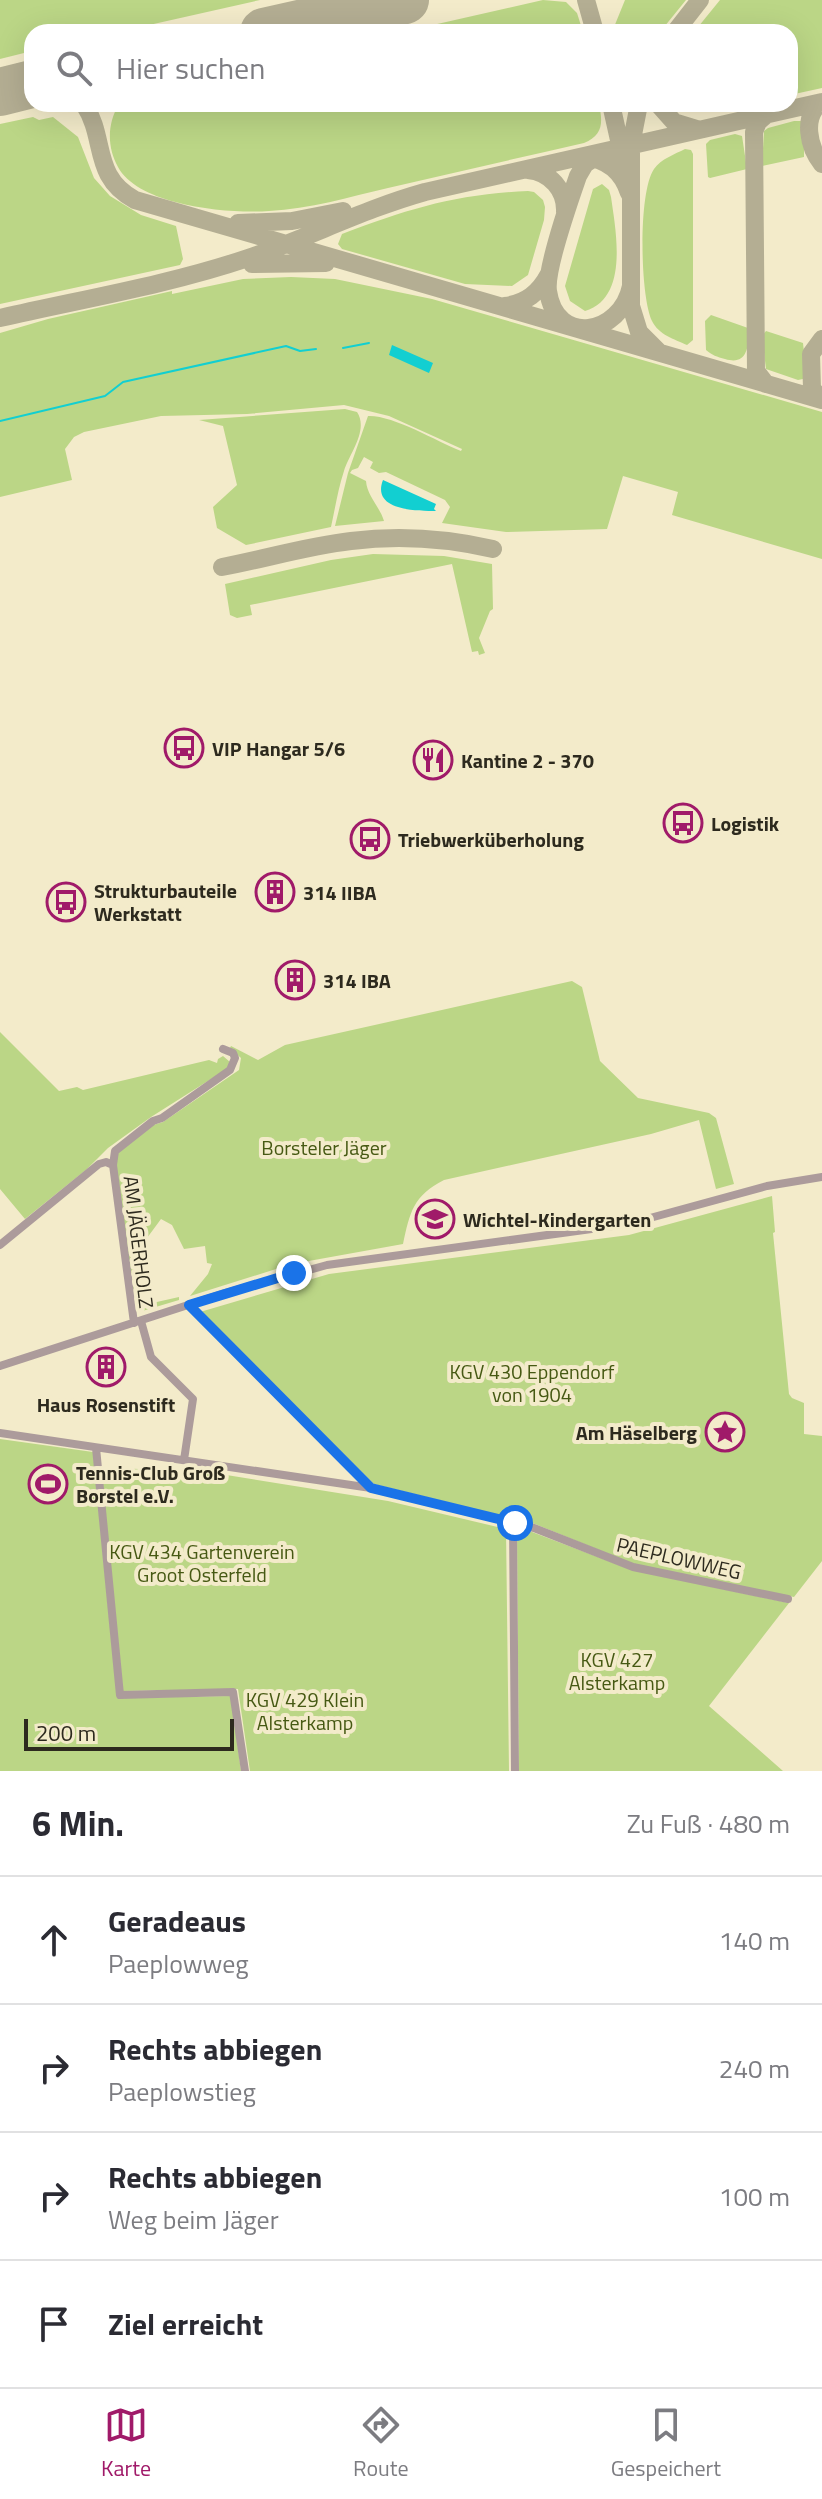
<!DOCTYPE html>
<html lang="de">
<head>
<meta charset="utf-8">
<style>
	:root { --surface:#fff; --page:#f2f2f3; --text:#2b2b33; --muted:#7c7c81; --line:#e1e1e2; --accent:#a01a69 }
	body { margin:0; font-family:"Titillium Web",sans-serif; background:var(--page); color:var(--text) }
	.scale { position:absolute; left:24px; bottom:20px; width:210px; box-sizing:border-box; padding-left:8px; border:4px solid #2d2a1e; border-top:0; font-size:22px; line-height:28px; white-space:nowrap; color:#2d2a1e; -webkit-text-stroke:6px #f3ebca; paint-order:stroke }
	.stop { position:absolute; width:24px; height:24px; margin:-18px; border:6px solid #1a73e8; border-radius:50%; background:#fff }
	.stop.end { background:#1a73e8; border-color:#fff; box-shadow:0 2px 8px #0008 }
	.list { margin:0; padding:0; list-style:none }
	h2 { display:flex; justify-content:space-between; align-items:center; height:104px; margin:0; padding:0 32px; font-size:34px }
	h2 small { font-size:26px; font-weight:400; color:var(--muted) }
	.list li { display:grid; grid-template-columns:52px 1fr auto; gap:24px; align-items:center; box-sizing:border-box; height:128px; padding:0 32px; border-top:2px solid var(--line) }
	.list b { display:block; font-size:30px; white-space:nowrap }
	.list p { margin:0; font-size:26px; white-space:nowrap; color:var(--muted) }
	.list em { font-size:26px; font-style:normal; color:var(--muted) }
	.icon { flex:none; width:44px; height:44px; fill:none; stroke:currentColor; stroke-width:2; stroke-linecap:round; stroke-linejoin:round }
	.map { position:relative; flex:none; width:822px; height:1771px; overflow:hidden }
	.search { position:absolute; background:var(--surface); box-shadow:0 8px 32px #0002; left:24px; right:24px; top:24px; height:88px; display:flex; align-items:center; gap:20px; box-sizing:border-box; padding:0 28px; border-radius:24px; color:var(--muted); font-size:30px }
	.sheet { height:616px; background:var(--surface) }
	nav { display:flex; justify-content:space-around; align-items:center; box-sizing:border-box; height:112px; border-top:2px solid var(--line); background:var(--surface); font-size:22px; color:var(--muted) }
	nav a { display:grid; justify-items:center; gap:4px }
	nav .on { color:var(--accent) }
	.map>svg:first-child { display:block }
	.green { fill:#bbd686 }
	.water { fill:#12cfd1 }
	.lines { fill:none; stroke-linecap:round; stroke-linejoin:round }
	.stream { stroke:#12cfd1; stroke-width:2 }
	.taxiway { stroke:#b4ae93; stroke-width:18 }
	.runway { stroke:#b4ae93; stroke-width:48 }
	.minor { stroke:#ac9b9b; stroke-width:8 }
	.route { stroke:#1a73e8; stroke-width:10 }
	.labels { text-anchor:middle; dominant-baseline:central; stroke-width:8; stroke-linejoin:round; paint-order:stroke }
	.poi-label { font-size:20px; font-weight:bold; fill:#2d2a1e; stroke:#f3ebca; text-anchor:start }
	.park-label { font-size:20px; fill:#465913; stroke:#f3ebca }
	.street-label { font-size:20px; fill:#2d2a1e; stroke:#f3ebca }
</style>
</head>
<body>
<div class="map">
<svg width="822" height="1771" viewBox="0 0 822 1771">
	<rect width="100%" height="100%" fill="#f3ebca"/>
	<path class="green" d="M0,0H260L118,32H32V51L0,59Z
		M543,0L566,2L577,13L583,32H402Z
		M625,0H686L660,32H612Z
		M720,0H822V88L790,95V32H694Z
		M119,104H599C603,123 603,135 584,143C518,158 453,173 388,188C349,197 310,209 269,211C229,214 139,206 118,167C107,147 107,124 119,104Z
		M681,104H751C728,109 701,118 681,104Z
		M33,117L39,120L53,117L78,137L94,178L110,196L141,215L176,226L183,259L180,265L0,304V124Z
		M794,121H801L804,126V157L762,166L764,131L768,128Z
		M735,134L742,136L747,169L710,178L708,177L706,144L710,140Z
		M685,149L691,150L693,154V340L687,345C674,339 659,335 652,321C640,296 638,192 654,169C661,159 675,154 685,149Z
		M602,184L609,190L611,197C616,232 629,298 585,311L570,301L565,286L593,189Z
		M528,191L534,192L543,200L545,207L544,220L528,275L512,286L465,284L342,249L338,244L342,234C408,209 456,194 528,191Z
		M291,277L335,279L432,299L822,412V559L672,515L678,492L623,476L607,529L506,532L442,523L450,507L445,500L386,472L379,473L370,468L373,462L364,457L358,468L352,470L350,473L366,481C367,496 380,507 384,521L335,526L348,473L368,416C393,415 436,441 461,451L462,449L389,416L344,405L247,414L161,416L84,432L74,437L65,449L72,480L0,497V333L48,319L172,291V294L243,279Z
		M711,315L748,328C749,346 748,366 725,359C717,357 712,355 706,350L705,321Z
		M766,331L803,343L806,372L803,379L798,380L766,369L762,336Z
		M345,409L357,412C369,430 349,454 344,471C338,489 335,509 331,527L246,545L217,528L213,507L237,485L223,426L199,420Z
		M373,554L444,556L492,564L493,609L490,611L479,638L485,653L479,655L478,651L472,652L452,564L250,605L252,615L237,618L230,615L225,584L331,560Z
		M572,981L582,987L600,1061L638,1098L709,1113L716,1118L734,1184L716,1189L699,1120L651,1134L444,1180C413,1196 410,1212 403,1244L292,1264L190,1296L208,1274L212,1264L207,1263L205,1246L184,1249L172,1225L161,1219L133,1257L138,1273H131L114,1153L150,1126L163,1122L239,1070L241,1058L230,1048L231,1046L258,1060L285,1045Z
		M0,1032L59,1091L77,1087L83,1090L209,1060L217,1063L218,1059L223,1056L230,1062V1067L151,1117L108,1148L87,1169L25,1219L0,1189Z
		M772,1196L775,1232L773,1233L789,1394L792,1398L804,1403V1434L822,1436V1561L794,1597L636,1565L535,1524L374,1484L200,1312L329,1274L629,1235Z
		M139,1278L144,1293L137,1294L139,1306L179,1297V1300L139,1312L136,1307L132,1279Z
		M0,1439L93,1452L117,1698L231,1696L241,1771H0Z
		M101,1467L214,1473L388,1501L506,1529L509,1771H250L238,1689L123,1691Z
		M517,1531L532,1532L632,1570L789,1603L709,1706L783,1771H519Z"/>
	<path class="water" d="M392,345L433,363L429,373L389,355Z
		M383,480L436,504L434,509L436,511C417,511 371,511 383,480Z"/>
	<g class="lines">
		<path class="stream" d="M343,348L369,343
			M0,421L105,396L123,382L286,346L300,351L316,349"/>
		<path class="taxiway" d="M586,0L595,32
			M675,32L700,0
			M822,102C801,116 809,148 822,164
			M84,104C107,139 91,176 135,200L822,400
			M611,104L623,158
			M639,104L631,145V306L639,332L658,351
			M658,104L674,122L697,129
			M766,115L758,122L754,132L756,371L766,384
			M598,155L585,164L578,176C570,199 545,270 548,291C556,347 621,335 631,286
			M584,157C607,159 622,171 629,193
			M528,170C550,172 566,190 565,212
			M238,223L292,221L343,211
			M252,264L326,263
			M505,306C526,303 539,293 549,274
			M0,318C83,299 168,285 248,258C308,238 364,209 425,192L822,102
			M822,399L812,389L811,354L822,339
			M222,567C265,559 307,546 351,541C399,535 445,538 493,549"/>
		<path class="runway" d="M264,32L405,0
			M0,92L32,84"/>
		<path class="minor" d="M0,1245L99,1164L106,1162L113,1165
			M189,1305L371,1488
			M141,1321L151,1357L193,1399L184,1460
			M134,1323L113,1165L115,1151L153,1121L162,1118L230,1070L235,1058L233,1053L223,1049
			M0,1366L225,1293L327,1265L628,1224L767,1186L822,1177
			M0,1433L371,1488L534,1528L633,1567L788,1599
			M96,1448L120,1695L233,1692L245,1771
			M513,1523L515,1771"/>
	</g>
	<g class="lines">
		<path class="route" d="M294,1273L189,1305L371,1488L515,1523"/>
	</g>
	<defs>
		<g id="bus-ring" transform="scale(2)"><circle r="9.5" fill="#f3ebca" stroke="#a01a69" stroke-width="1.5"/><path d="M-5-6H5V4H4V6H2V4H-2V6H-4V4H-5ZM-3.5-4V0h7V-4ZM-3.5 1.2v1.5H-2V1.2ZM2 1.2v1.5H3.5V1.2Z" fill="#a01a69"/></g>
		<g id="restaurant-ring" transform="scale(2)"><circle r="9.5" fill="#f3ebca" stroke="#a01a69" stroke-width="1.5"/><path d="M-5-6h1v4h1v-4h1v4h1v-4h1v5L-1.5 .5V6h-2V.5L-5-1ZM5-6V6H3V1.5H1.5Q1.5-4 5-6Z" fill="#a01a69"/></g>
		<g id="building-ring" transform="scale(2)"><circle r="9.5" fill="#f3ebca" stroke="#a01a69" stroke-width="1.5"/><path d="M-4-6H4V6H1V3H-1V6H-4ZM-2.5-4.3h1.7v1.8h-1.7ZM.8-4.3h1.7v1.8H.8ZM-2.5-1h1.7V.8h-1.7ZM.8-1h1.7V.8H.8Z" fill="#a01a69"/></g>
		<g id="school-ring" transform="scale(2)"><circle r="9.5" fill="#f3ebca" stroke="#a01a69" stroke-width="1.5"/><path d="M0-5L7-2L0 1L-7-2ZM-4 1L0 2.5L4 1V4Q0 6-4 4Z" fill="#a01a69"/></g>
		<g id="sight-ring" transform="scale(2)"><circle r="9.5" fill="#f3ebca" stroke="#a01a69" stroke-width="1.5"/><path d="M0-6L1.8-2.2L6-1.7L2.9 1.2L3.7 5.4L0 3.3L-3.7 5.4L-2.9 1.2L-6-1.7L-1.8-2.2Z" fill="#a01a69"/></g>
		<g id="stadium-ring" transform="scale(2)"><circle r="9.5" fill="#f3ebca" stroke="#a01a69" stroke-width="1.5"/><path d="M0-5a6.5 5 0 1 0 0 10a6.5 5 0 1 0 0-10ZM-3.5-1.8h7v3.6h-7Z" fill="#a01a69"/></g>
	</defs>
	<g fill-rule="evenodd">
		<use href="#bus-ring" x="184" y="748"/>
		<use href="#restaurant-ring" x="433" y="760"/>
		<use href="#bus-ring" x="683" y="823"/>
		<use href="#bus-ring" x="370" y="839"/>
		<use href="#building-ring" x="275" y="892"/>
		<use href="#bus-ring" x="66" y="902"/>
		<use href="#building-ring" x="295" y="980"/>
		<use href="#school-ring" x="435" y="1219"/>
		<use href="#building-ring" x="106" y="1367"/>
		<use href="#sight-ring" x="725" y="1432"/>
		<use href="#stadium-ring" x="48" y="1484"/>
	</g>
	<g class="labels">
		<g class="poi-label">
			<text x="212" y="748">VIP Hangar 5/6</text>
			<text x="461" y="760">Kantine 2 - 370</text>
			<text x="711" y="823">Logistik</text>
			<text x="398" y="839">Triebwerküberholung</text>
			<text x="94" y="890">Strukturbauteile<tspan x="94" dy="23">Werkstatt</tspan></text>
			<text x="303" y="892">314 IIBA</text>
			<text x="323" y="980">314 IBA</text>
			<text x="463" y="1219">Wichtel-Kindergarten</text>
			<text x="106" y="1404" text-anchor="middle">Haus Rosenstift</text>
			<text x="697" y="1432" text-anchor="end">Am Häselberg</text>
			<text x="76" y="1472">Tennis-Club Groß<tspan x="76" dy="23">Borstel e.V.</tspan></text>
		</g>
		<g class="park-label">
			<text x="324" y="1147">Borsteler Jäger</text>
			<text x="532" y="1371">KGV 430 Eppendorf<tspan x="532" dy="23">von 1904</tspan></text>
			<text x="202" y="1551">KGV 434 Gartenverein<tspan x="202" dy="23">Groot Osterfeld</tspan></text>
			<text x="617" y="1659">KGV 427<tspan x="617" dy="23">Alsterkamp</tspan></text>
			<text x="305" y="1699">KGV 429 Klein<tspan x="305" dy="23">Alsterkamp</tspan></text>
		</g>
		<g class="street-label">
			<text transform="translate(139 1242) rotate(83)">AM JÄGERHOLZ</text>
			<text transform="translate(679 1558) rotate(13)">PAEPLOWWEG</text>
		</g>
	</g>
</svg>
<div class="scale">200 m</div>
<div class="stop" style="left:515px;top:1523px"></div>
<div class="stop end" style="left:294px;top:1273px"></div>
<div class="search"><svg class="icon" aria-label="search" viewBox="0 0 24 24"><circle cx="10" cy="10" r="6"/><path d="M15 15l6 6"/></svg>Hier suchen</div>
</div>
<section class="sheet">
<h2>6 Min.<small>Zu Fuß · 480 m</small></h2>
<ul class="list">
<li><svg class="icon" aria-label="ahead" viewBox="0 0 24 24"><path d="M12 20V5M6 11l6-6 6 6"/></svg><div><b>Geradeaus</b><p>Paeplowweg</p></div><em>140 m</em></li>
<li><svg class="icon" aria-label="right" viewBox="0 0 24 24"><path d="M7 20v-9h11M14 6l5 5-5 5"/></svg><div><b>Rechts abbiegen</b><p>Paeplowstieg</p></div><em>240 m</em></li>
<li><svg class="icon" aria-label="right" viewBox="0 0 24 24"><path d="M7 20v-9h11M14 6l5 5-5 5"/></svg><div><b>Rechts abbiegen</b><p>Weg beim Jäger</p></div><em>100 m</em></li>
<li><svg class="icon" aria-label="arrive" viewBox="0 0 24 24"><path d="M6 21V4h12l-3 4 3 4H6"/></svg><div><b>Ziel erreicht</b></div></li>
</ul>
</section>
<nav>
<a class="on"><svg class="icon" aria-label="map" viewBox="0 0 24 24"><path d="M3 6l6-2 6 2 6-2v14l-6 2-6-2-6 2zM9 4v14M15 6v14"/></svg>Karte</a>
<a><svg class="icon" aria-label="directions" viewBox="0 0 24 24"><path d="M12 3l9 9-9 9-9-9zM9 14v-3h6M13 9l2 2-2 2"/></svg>Route</a>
<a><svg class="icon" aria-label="saved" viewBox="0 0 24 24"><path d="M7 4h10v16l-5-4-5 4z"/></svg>Gespeichert</a>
</nav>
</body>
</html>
